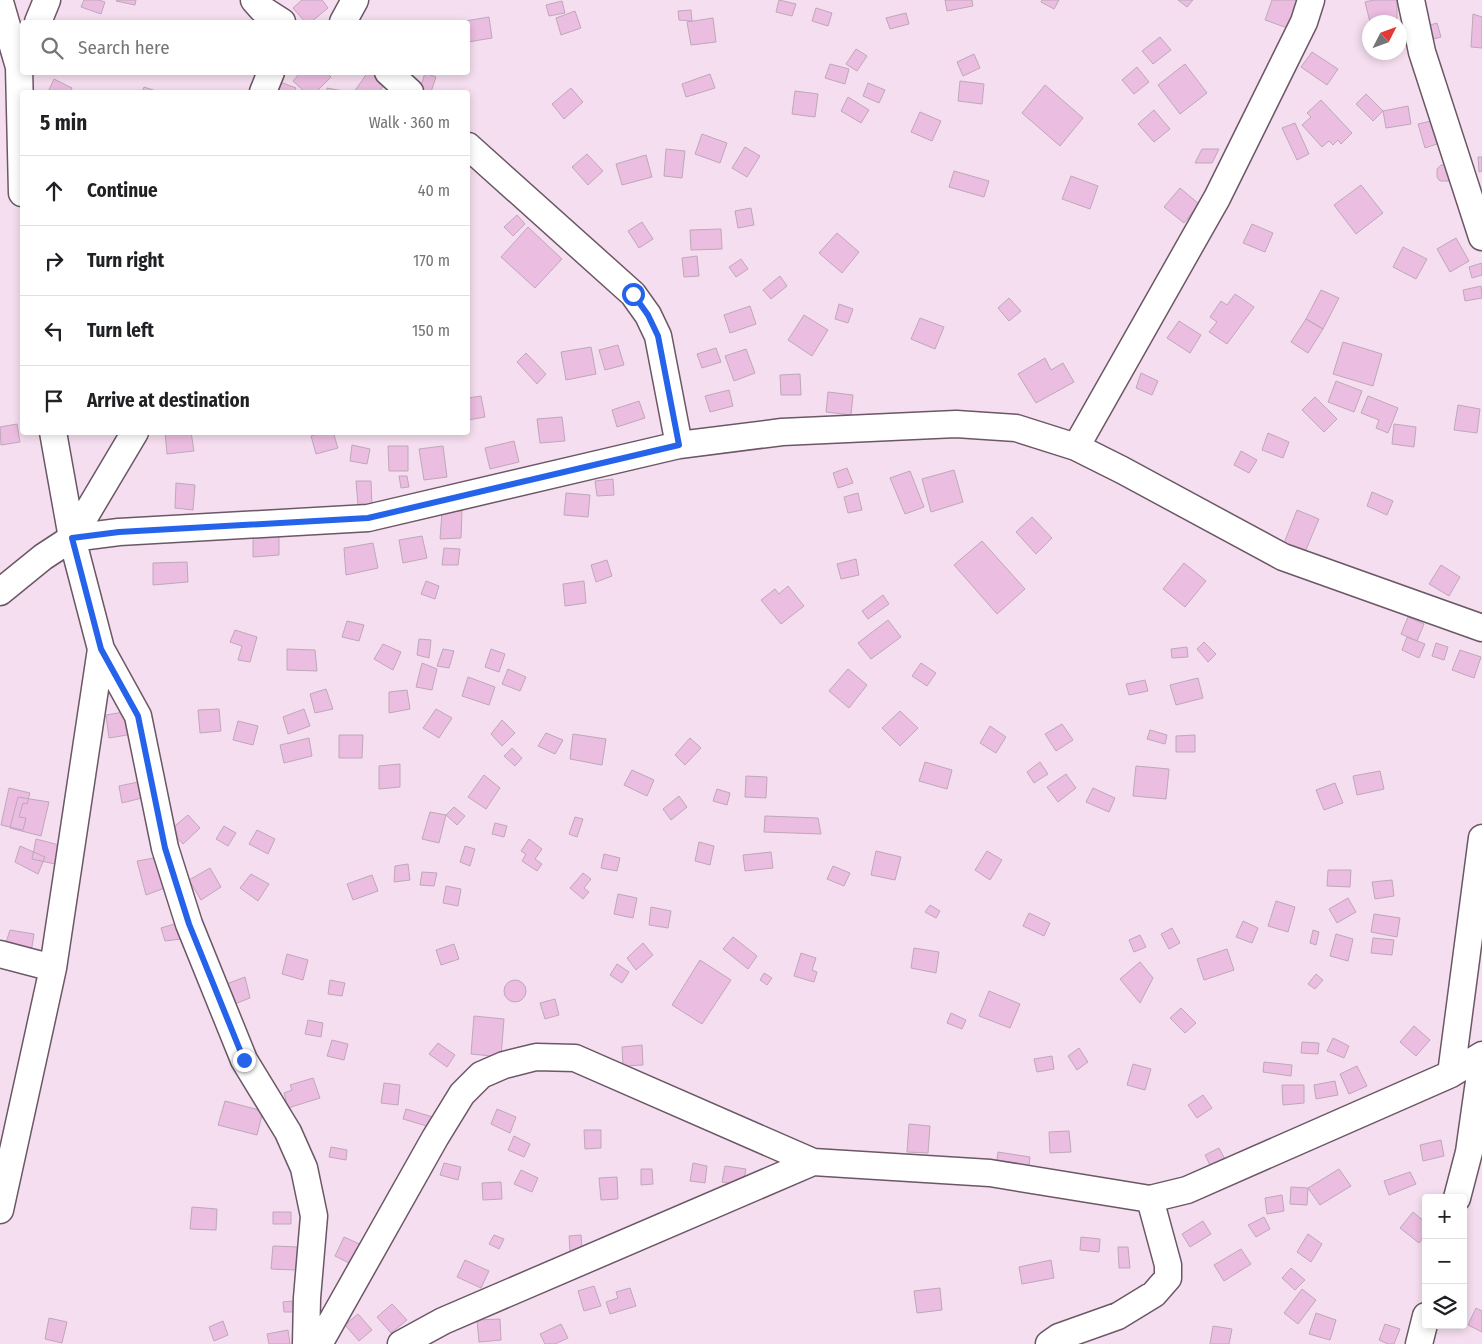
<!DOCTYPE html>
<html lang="en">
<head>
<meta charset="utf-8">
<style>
	:root { --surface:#fff; --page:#f2f2f2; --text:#202124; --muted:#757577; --line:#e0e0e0 }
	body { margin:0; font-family:"Fira Sans Condensed",sans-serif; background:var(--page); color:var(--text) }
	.controls { position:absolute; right:15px; bottom:15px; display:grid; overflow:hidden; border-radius:5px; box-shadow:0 2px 8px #0003 }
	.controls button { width:45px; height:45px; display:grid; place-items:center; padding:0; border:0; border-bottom:1px solid var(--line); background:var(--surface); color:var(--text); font:25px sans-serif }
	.compass { position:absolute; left:1362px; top:15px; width:45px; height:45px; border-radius:50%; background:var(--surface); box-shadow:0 2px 8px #0003; rotate:48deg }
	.stop { position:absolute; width:15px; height:15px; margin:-11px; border:4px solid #2563eb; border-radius:50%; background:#fff }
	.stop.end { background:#2563eb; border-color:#fff; box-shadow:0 1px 5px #0008 }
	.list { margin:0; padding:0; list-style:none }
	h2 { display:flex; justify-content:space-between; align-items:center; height:65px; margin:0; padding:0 20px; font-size:21px }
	h2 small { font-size:16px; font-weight:400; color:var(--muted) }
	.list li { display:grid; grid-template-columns:32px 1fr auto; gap:15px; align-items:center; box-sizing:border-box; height:70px; padding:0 20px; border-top:1px solid var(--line) }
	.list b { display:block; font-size:19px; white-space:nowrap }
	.list em { font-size:16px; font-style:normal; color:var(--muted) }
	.icon { flex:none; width:28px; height:28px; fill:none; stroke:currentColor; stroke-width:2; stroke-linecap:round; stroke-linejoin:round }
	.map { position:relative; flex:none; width:1482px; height:1344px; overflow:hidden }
	.search { position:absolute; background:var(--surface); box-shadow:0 2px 8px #0003; left:20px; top:20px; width:450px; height:55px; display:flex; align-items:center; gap:12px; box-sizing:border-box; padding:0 18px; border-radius:5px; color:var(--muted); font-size:19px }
	.panel { position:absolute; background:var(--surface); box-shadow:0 2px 8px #0003; left:20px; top:90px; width:450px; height:345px; border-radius:5px }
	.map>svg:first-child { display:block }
	.building { fill:#ebbde0; stroke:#bea8b9 }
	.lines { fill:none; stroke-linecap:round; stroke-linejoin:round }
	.street-casing { stroke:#6b5766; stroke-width:29 }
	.street { stroke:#fff; stroke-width:26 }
	.route { stroke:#2563eb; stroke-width:6 }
</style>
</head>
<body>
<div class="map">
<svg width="1482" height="1344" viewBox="0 0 1482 1344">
	<rect width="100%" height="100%" fill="#f5deef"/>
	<path class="building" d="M84,0H99L105,2L101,14L81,7Z
		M117,0H136L135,5L116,1Z
		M302,0H322L328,8L311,22H305L293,8Z
		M779,0L796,4L792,16L776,12Z
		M945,0H972L973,6L947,11Z
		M1042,0H1059L1054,9L1041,2Z
		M1178,0H1193L1187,7Z
		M1272,0H1303L1293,30L1265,20Z
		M1374,0H1397V19L1383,22H1370L1365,2Z
		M562,1L565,13L549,16L546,5Z
		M816,8L832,13L828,26L812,21Z
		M691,10L692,21L679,20L678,11Z
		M575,11L581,28L561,35L556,18Z
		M906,13L909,24L890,29L886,18Z
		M1473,14L1482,17V48L1471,47Z
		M489,17L492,38L468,42V22H465V21Z
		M713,18L716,42L691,45L687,22Z
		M1437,23L1441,37L1426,41L1423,27Z
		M1160,37L1171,50L1153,64L1142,51Z
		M856,49L867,56L857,71L846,64Z
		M1312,52L1338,69L1327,85L1301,67Z
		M974,54L980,68L963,76L957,62Z
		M830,64L849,69L845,84L825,78Z
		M1185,64L1207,93L1180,114L1158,85Z
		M1137,67L1149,82L1134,94L1122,80Z
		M301,72H326L331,77L316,92H305L293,81Z
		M368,72H373L386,82L379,92H354Z
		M425,73L436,77L431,92L420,89Z
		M710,74L715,88L686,97L682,84Z
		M54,79L72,88L70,92H48Z
		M960,81L984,84L982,104L958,101Z
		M280,82L296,88L294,92H279L275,91Z
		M868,83L885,90L879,103L863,96Z
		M1045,85L1083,118L1060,146L1022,113Z
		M144,87L159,92H142Z
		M327,88L348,92H327Z
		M571,88L583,102L564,119L552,104Z
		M795,91L818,94L815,117L792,114Z
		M1366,94L1383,111L1373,121L1356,104Z
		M848,97L869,110L861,123L841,111Z
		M1321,100L1352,133L1341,144L1338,140L1333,145L1329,141L1322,147L1302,125L1311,117L1307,113Z
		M1408,106L1411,124L1386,128L1383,111Z
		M1154,110L1170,129L1154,142L1138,124Z
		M920,112L941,121L932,141L911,132Z
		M1431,121L1437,144L1425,148L1418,124Z
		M1295,123L1309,154L1297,160L1282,128Z
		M702,134L727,143L720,163L695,154Z
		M745,147L760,156L747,177L732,168Z
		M666,149L685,151L682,178L664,176Z
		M1202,149H1219L1212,163H1195Z
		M587,154L603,171L588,185L572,167Z
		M646,155L652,177L622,185L616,164Z
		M1478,157H1482V171L1479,172Z
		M1441,165H1447L1451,179L1449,181H1440L1437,177V169Z
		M954,171L989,181L984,197L949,187Z
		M1071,176L1098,186L1090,209L1062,199Z
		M1361,185L1383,213L1356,234L1334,205Z
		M1180,188L1199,204L1184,223L1164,207Z
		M751,208L754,225L738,228L735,211Z
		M517,215L525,224L513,236L504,227Z
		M642,222L653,239L639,248L628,231Z
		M1252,224L1273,233L1265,252L1243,243Z
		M528,227L562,259L535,288L501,257Z
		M721,229L722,249L691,250L690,230Z
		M837,233L859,252L842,273L819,253Z
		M1456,238L1469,261L1450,272L1437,249Z
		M1403,247L1427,259L1416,279L1393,267Z
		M697,256L699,276L684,277L682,258Z
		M741,259L748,269L736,277L729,267Z
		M1482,263V275L1472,278L1469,267Z
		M780,276L787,286L771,299L763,290Z
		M1481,286L1482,298L1465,301L1463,290Z
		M1321,290L1339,298L1323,329L1306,319Z
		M1235,294L1254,307L1227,344L1209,332L1217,322L1210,317L1221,301L1227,305Z
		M1009,298L1021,311L1009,321L998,308Z
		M839,304L853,309L848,323L835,319Z
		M750,306L756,324L730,333L724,315Z
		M804,315L828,330L812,356L788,340Z
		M920,318L944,327L935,349L911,339Z
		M1306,319L1323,329L1308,353L1291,342Z
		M1179,321L1201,335L1190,353L1167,338Z
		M1343,342L1382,354L1373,386L1333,374Z
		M618,345L624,365L605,370L599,350Z
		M591,347L596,374L566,380L561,352Z
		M716,348L721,362L702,368L697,354Z
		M746,349L755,373L734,381L725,356Z
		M526,353L546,374L537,384L517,362Z
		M1045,358L1051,370L1063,363L1074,382L1036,403L1018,374Z
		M1141,373L1158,381L1152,395L1136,388Z
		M800,374L801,395H781L780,375Z
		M1336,381L1362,391L1354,412L1328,402Z
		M729,390L733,406L710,412L705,396Z
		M828,392L853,395L851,415L826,412Z
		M481,396L485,417L468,420V398Z
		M1368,396L1398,408L1388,433L1376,428L1379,420L1361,413Z
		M1315,397L1337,419L1324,432L1302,410Z
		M639,401L645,418L617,427L612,410Z
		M1458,405L1480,409L1477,433L1454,430Z
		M562,417L565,441L540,443L537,419Z
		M17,424L20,442L1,445L0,427Z
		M1394,424L1416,427L1414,447L1392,444Z
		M165,432H191L194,451L167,454Z
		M324,432H333L338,448L316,454L311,436Z
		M1268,433L1289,442L1283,458L1262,450Z
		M514,441L519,462L490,469L485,448Z
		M352,445L370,449L367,464L350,461Z
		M388,446H408V471H389Z
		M443,446L447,477L424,480L419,449Z
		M1241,451L1257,460L1249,473L1234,465Z
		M847,468L853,483L838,488L833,473Z
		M954,470L963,502L931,512L922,479Z
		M910,471L924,507L905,514L890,478Z
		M399,476H407L409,487L401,488Z
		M613,479L614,495L597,496L595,481Z
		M356,481H371L372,506L358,505Z
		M176,483L195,485L193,510L175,508Z
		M1372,492L1393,501L1387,515L1367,506Z
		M566,493L590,495L588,517L564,515Z
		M858,493L862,510L848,513L844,497Z
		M1297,510L1319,519L1305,552L1284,543Z
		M442,511H462L461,538L440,539Z
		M1032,517L1052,538L1036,554L1016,532Z
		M279,534V555L253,557V535Z
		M422,536L427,558L403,563L399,540Z
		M982,541L1025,589L997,614L954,565Z
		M373,543L378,568L346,575L344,548Z
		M444,548L460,549L458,565H442Z
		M856,559L859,575L841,579L837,564Z
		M607,560L612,576L596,582L591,565Z
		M187,562L188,582L153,585V563Z
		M1184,563L1206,581L1185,607L1163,589Z
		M1441,565L1460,577L1449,596L1429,584Z
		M426,581L439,586L435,599L421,594Z
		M584,581L586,603L565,606L563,584Z
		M788,586L804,606L781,624L761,600L775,589L779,594Z
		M883,595L889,604L868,619L862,611Z
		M1408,617L1424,624L1417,641L1401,634Z
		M888,620L901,637L871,659L858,643Z
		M347,621L364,625L359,641L342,637Z
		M235,630L257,637L250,662L238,660L242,646L230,642Z
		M1407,637L1425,644L1419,658L1402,650Z
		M419,639L431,640L429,658L417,655Z
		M1204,642L1216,654L1208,662L1197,649Z
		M1436,643L1448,647L1444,660L1432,656Z
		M383,644L401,652L393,670L374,659Z
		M1187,647L1188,657L1172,658L1171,649Z
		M287,649L315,650L317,671L287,670Z
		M443,649L454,651L449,668L437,666Z
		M491,649L505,654L499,672L485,667Z
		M1460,650L1481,657L1474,678L1452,670Z
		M422,663L437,669L432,690L416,687Z
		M921,663L936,673L927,686L912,676Z
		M508,669L526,677L520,691L502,684Z
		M848,669L867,685L849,708L829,691Z
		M468,677L495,687L489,705L462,696Z
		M1198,678L1203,698L1176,705L1170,685Z
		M1145,680L1148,691L1129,695L1126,684Z
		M326,689L333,709L315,713L310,694Z
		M407,690L410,709L389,713V692Z
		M219,709L221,731L200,733L198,710Z
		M304,709L310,726L288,734L283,717Z
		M436,709L452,718L439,738L423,728Z
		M130,711L133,734L109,738L106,715Z
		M900,711L918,728L900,746L882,728Z
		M502,720L515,733L502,746L491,734Z
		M238,721L258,726L253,745L233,740Z
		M1062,724L1073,740L1056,751L1045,734Z
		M990,726L1006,737L996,753L980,743Z
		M1150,730L1167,735L1165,744L1147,739Z
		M546,733L563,740L555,754L538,746Z
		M573,734L606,739L602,765L570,759Z
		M339,735H363L362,758H339Z
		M1195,735V752H1176V736Z
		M309,738L312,756L284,763L280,745Z
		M690,738L701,748L685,765L675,755Z
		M512,748L522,758L515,766L504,756Z
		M925,762L952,770L947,789L919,781Z
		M1040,762L1048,774L1034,783L1027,772Z
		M400,764V787L379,789V766Z
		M1136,766L1169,769L1166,799L1133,796Z
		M632,770L654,780L647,796L624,785Z
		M1380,771L1384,789L1357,795L1353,776Z
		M1066,774L1076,788L1058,802L1047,787Z
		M484,775L500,788L486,809L468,797Z
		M746,776L767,777L766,798L745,797Z
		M143,781L146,797L122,803L119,786Z
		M1335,783L1343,803L1324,810L1316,790Z
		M9,788L30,793L27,804L23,803L19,817L26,818L23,830L1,825Z
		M1093,788L1115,798L1109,812L1086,802Z
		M717,789L730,793L727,805L713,801Z
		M679,796L687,807L671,820L663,809Z
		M18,797L49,802L41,836L10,828Z
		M454,807L465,816L457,825L446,815Z
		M430,812L446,815L439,843L422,839Z
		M188,815L200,828L183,844L170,830Z
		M765,816L818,818L821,834L764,832Z
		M575,817L583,819L577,837L569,834Z
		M495,823L507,826L504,837L492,834Z
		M224,826L236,833L228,846L216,839Z
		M257,830L275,839L268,854L249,844Z
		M36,839L59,845L55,864L32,859Z
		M529,839L542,849L535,859L542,864L537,871L522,861L526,854L521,851Z
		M699,842L714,846L710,865L695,861Z
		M20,846L45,857L38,874L15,862Z
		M465,846L475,849L470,866L460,862Z
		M876,851L901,857L895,880L871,875Z
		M987,851L1002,860L990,880L975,870Z
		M771,852L773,868L745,871L743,855Z
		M604,854L620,858L617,871L601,868Z
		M160,857L170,886L146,895L137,861Z
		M408,864L410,880L394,882L395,866Z
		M833,866L850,873L844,886L827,879Z
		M210,868L221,887L201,900L189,880Z
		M1328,870H1351L1350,887L1327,886Z
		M422,872L437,873L434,886L420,885Z
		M583,873L591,879L584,888L589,892L583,899L570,888Z
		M251,874L269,884L258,901L240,888Z
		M372,875L378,891L353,900L347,884Z
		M1392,880L1394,896L1375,899L1372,882Z
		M446,886L461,889L458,906L443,903Z
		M618,894L637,898L633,918L614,914Z
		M1348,898L1356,912L1337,923L1329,909Z
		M1276,901L1295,907L1288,932L1268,926Z
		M930,905L940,911L936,918L925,912Z
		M651,907L671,911L668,928L649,925Z
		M1029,913L1050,923L1044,936L1023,926Z
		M1374,914L1400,918L1397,937L1371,932Z
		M1243,921L1258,928L1252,943L1236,937Z
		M178,923L181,939L165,941L161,928Z
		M1172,928L1180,943L1169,949L1161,934Z
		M10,930L34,934L30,959L3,952Z
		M1313,930L1319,932L1316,945L1310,943Z
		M1336,934L1353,939L1348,961L1330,956Z
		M1140,935L1146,947L1134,952L1129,940Z
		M733,937L757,956L748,969L723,949Z
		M1373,938L1394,940L1392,955L1371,953Z
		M643,943L653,955L636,970L627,958Z
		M454,944L459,959L441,965L436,950Z
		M914,948L939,952L936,973L911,968Z
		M1227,949L1234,970L1204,980L1197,959Z
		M801,953L816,958L812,970L817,972L814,982L794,976Z
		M287,954L308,960L303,980L282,974Z
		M700,960L731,980L702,1024L672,1005Z
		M1140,962L1153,978L1140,1003L1120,979Z
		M617,964L629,972L622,983L610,975Z
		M764,973L772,978L767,985L760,980Z
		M1316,974L1323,980L1315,989L1308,984Z
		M245,977L250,998L227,1007L221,986Z
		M504 991a11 11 0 1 1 22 0a11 11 0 1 1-22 0Z
		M330,980L345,983L342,996L328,994Z
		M989,991L1020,1004L1010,1028L979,1016Z
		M555,999L559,1015L545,1019L540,1003Z
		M1181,1008L1196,1023L1185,1033L1170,1018Z
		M951,1013L966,1020L962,1029L947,1023Z
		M474,1016L504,1019L501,1057L471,1054Z
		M308,1020L323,1023L321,1037L305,1034Z
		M1414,1026L1430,1040L1416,1056L1400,1042Z
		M1333,1038L1349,1046L1344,1058L1327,1051Z
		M332,1040L348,1044L344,1060L327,1056Z
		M1302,1042L1319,1043L1318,1054L1301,1053Z
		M438,1043L455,1055L447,1067L429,1054Z
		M642,1045L643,1065L623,1066L622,1047Z
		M1079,1048L1088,1062L1077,1070L1068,1056Z
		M1052,1056L1054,1069L1037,1072L1034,1059Z
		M1264,1062L1292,1065L1291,1076L1263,1072Z
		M1133,1064L1151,1069L1145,1090L1127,1085Z
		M1357,1066L1367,1086L1349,1094L1340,1074Z
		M313,1078L320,1098L288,1108L284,1093L292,1090L290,1085Z
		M1335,1081L1338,1095L1316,1099L1314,1085Z
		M384,1083L400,1085L398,1105L381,1103Z
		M1282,1085H1304V1103L1283,1105Z
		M1203,1095L1212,1108L1197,1118L1188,1105Z
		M225,1101L263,1111L257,1135L218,1125Z
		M406,1109L433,1117L430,1127L403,1119Z
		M497,1109L516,1117L510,1133L491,1124Z
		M909,1124L930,1126L928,1153L907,1152Z
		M584,1130H601V1148L585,1149Z
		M1069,1131L1071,1152L1050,1153L1049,1132Z
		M514,1136L530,1144L524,1157L508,1150Z
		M1441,1140L1444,1156L1423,1161L1420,1145Z
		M331,1147L347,1150L346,1160L329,1157Z
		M1219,1148L1226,1161L1212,1169L1205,1155Z
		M998,1152L1030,1157L1028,1172L996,1167Z
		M444,1163L461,1167L458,1180L440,1175Z
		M693,1163L707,1166L705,1183L690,1181Z
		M725,1166L746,1169L743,1186L722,1182Z
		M641,1169H652L653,1184L641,1185Z
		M1339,1169L1351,1186L1320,1205L1308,1188Z
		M521,1170L538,1178L532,1192L514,1184Z
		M1410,1172L1416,1184L1389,1195L1384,1181Z
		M617,1177L618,1199L601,1200L599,1178Z
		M501,1182L502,1199L483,1200L482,1183Z
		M1291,1187L1308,1188L1307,1205L1290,1204Z
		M1282,1195L1284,1211L1267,1214L1265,1198Z
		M192,1207L217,1209L216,1230L190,1229Z
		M273,1212H291V1224H273Z
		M1413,1212L1426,1223V1234L1419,1243L1400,1228Z
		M1264,1217L1270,1229L1256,1237L1248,1225Z
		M1203,1221L1211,1234L1190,1247L1182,1234Z
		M1308,1234L1322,1244L1311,1262L1297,1252Z
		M494,1235L504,1239L499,1249L489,1244Z
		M581,1235L582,1250L570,1251L569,1236Z
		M344,1237L364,1246L355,1266L335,1256Z
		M1081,1237L1100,1239L1099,1252L1080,1250Z
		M273,1246L298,1247L296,1270L271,1269Z
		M1118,1247H1128L1130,1268H1119Z
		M1241,1249L1251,1264L1224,1281L1214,1265Z
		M465,1260L489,1271L481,1288L457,1277Z
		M1051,1260L1054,1278L1022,1284L1019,1267Z
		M1291,1268L1305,1280L1295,1290L1282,1278Z
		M594,1286L601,1306L584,1311L578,1291Z
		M630,1288L636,1306L610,1314L606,1302L618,1298L616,1292Z
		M940,1288L942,1310L917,1313L914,1291Z
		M1302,1289L1316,1300L1298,1324L1284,1313Z
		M292,1301L293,1312H284L283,1302Z
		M392,1304L407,1320L391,1333L377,1317Z
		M1476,1308L1482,1311V1332L1468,1325Z
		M1316,1313L1336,1320L1330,1340L1309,1334Z
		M358,1314L372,1330L359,1341L345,1325Z
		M49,1318L67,1322L62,1343L45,1339Z
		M500,1319L501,1340L479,1342L477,1320Z
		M223,1321L228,1335L214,1341L209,1327Z
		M561,1324L568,1338L555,1344H545L540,1334Z
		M1385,1324L1400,1329L1394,1344H1388L1379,1340Z
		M1213,1326L1232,1329L1229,1344H1210Z
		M288,1330L290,1344H269L267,1334Z"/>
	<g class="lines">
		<g class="street-casing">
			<path id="street" d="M254,0L262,9L282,22
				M1411,0L1422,52L1482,237
				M0,2L19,67L22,193
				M38,22L47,0
				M343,22L355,0
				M388,72L410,92
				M263,92L271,72
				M468,146L633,294L648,315L658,336L679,445
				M1076,447L1217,198L1304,22L1311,0
				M72,538L119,532L368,518L679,445L782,432L956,424L1016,428L1076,447L1122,470L1283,557L1482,628
				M0,592L43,557L72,538L135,432
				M101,649L138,716L165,848L189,924L244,1060L288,1132L304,1168L314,1216L307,1298L306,1344
				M0,954L53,968
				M1451,1074L1482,838
				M1457,1198L1469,1152L1482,1060
				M0,1210L53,968L101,649L72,538L53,432
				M319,1344L435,1138L462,1094L481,1075L504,1065L536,1057L575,1058L813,1162
				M401,1344L443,1321L813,1162L990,1173L1150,1199L1187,1190L1451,1074L1482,1055
				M1049,1344L1059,1337L1118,1316L1154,1294L1168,1278V1265L1150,1199
				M1419,1344L1426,1316"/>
		</g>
		<use href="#street" class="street"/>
	</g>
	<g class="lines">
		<path class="route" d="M244,1060L189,924L165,848L138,716L101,649L72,538L119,532L368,518L679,445L658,336L648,315L633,294"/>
	</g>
</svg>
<div class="controls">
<button>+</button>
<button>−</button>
<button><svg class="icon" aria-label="layers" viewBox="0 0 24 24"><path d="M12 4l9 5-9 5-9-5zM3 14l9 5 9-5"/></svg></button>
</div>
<svg class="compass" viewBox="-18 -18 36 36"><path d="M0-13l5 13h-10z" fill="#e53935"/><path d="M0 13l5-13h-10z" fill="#757577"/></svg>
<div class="stop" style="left:633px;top:294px"></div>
<div class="stop end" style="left:244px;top:1060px"></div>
<div class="search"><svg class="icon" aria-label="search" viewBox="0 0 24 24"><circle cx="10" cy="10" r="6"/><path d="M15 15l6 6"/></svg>Search here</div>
<section class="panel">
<h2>5 min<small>Walk · 360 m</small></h2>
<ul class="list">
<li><svg class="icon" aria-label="ahead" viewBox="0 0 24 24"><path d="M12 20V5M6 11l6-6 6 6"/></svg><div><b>Continue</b></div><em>40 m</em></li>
<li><svg class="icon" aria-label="right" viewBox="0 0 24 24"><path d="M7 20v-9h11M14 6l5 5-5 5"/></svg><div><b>Turn right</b></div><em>170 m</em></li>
<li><svg class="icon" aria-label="left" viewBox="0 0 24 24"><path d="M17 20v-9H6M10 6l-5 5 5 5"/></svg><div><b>Turn left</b></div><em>150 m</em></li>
<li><svg class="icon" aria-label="arrive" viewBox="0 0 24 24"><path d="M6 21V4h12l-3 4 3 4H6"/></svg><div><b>Arrive at destination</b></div></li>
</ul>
</section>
</div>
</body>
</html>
